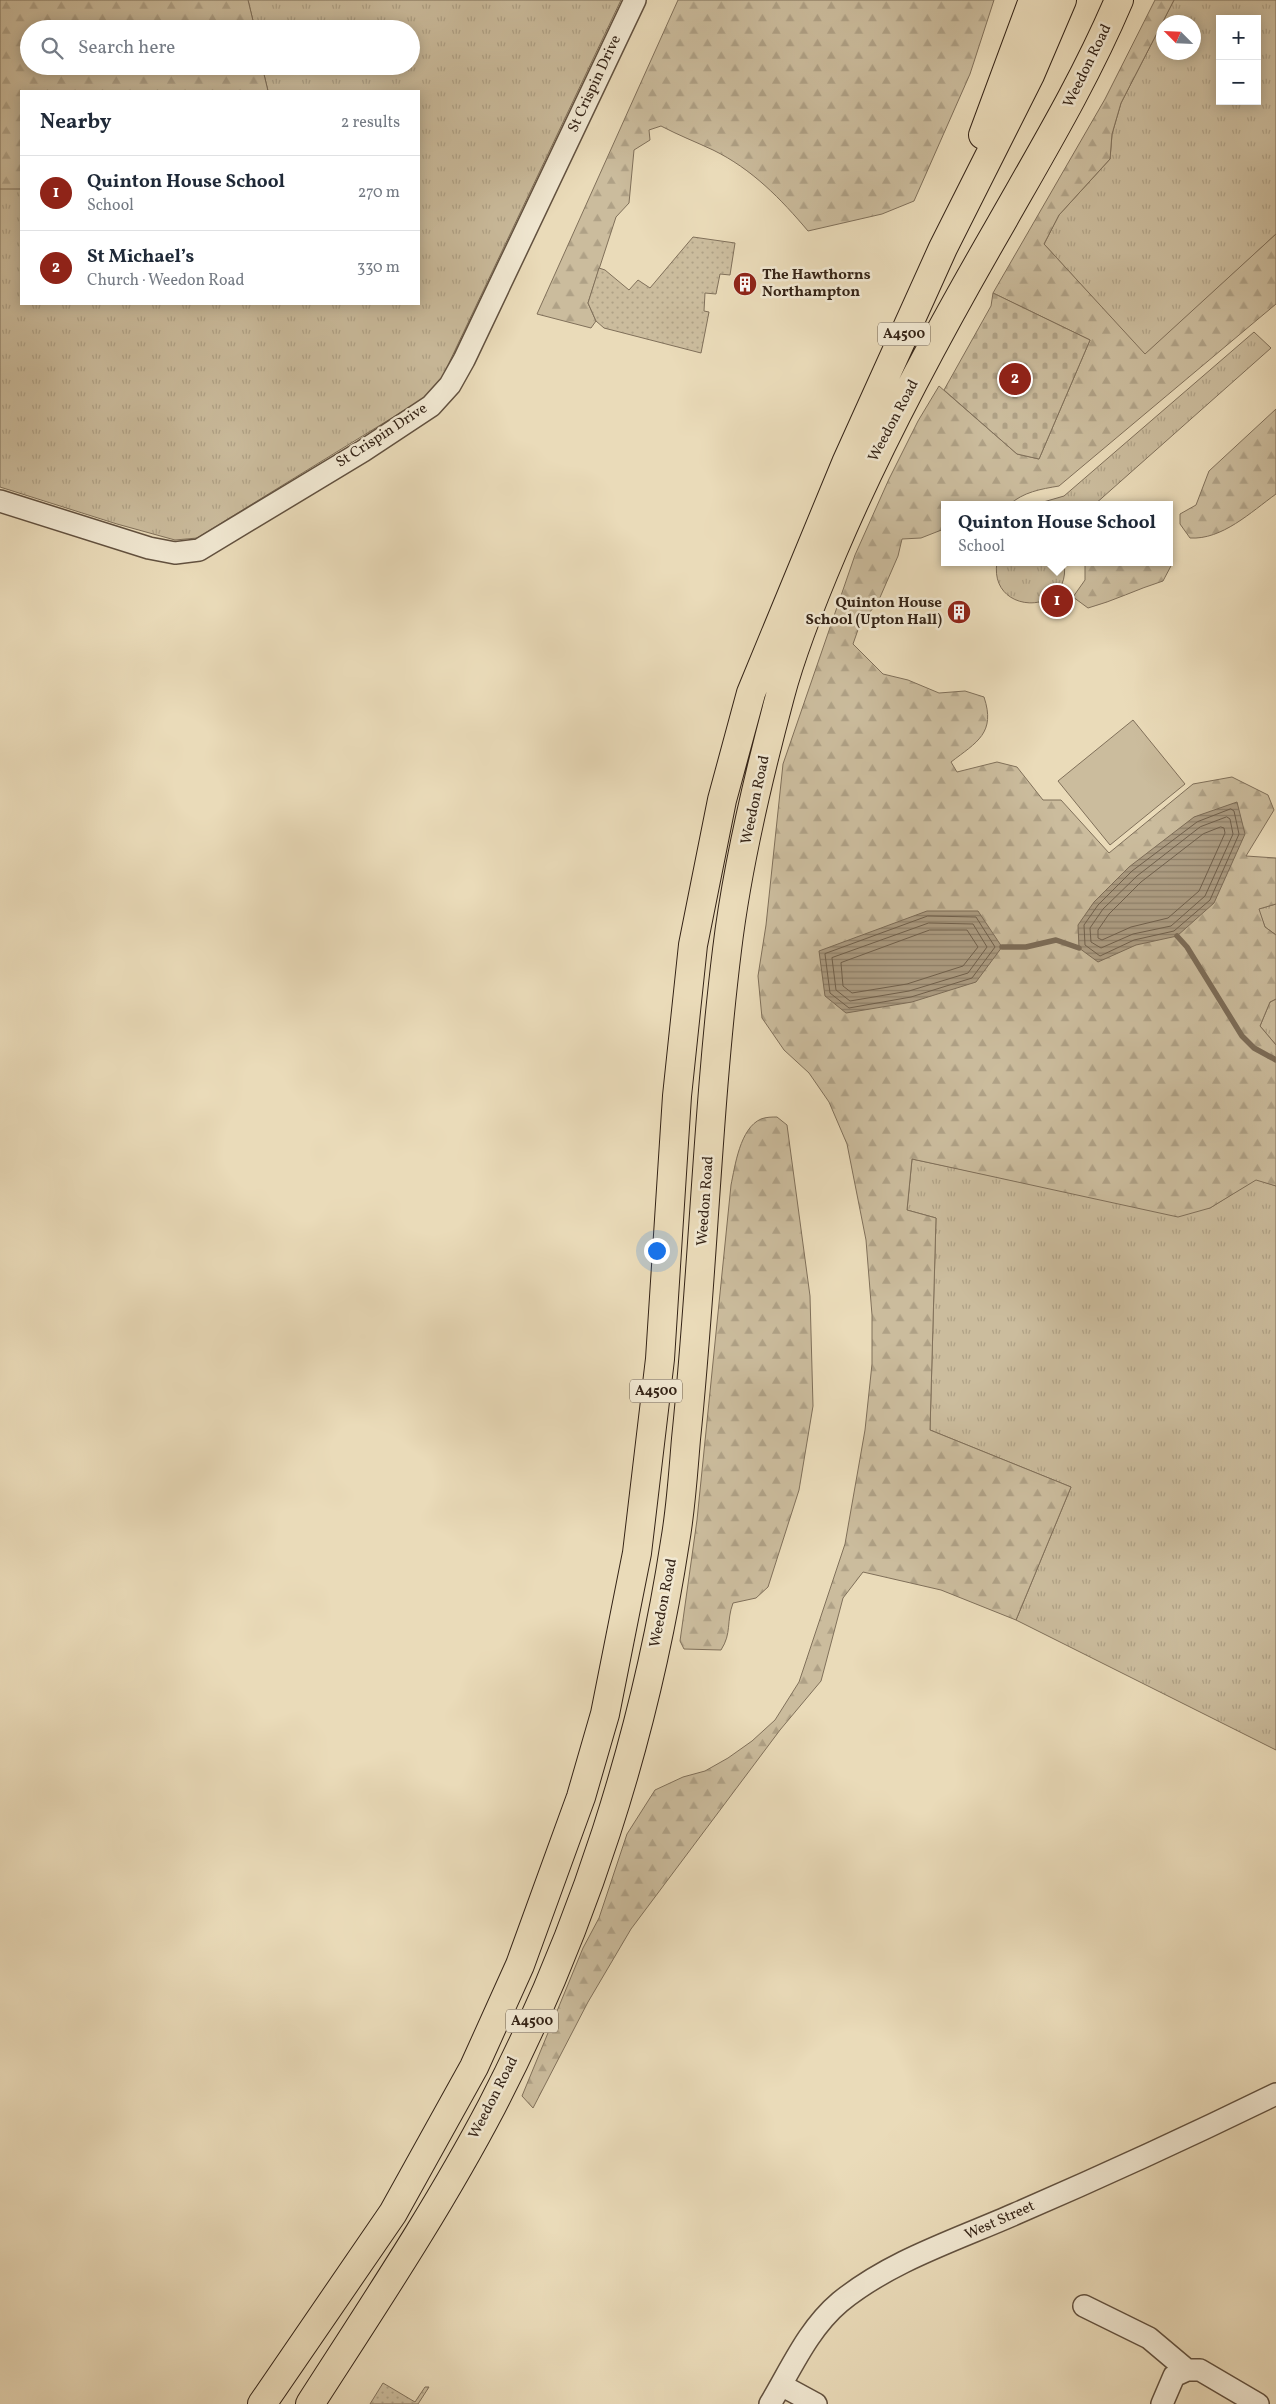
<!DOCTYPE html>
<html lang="en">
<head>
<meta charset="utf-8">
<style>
	:root { --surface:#fff; --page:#f6f6f7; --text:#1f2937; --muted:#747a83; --line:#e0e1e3; --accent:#8f2418 }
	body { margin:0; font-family:Vollkorn,serif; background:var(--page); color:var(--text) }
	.controls { position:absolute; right:15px; top:15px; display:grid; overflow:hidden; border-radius:0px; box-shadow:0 2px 12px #0003 }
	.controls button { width:45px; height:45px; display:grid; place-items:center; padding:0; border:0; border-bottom:1px solid var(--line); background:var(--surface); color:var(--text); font:25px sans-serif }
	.compass { position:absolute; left:1156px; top:15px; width:45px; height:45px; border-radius:50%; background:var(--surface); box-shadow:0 2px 12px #0003; rotate:294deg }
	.you { position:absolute; left:656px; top:1250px; width:18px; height:18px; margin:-12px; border:4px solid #fff; border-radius:50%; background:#1a73e8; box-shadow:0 0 0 8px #1a73e833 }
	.badge { display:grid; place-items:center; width:32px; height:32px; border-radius:50%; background:var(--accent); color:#fff; font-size:16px; font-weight:700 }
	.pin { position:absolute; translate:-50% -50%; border:2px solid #fff; box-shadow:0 1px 5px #0006 }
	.popup { position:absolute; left:941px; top:501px; width:232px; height:65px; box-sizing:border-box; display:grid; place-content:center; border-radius:0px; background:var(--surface); filter:drop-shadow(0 1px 4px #0005); font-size:16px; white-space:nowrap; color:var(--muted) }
	.popup b { font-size:19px; color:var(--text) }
	.popup::after { content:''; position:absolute; left:50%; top:100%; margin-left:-10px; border:10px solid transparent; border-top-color:var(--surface) }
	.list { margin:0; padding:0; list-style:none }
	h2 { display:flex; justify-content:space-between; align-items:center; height:65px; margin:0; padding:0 20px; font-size:21px }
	h2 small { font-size:16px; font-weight:400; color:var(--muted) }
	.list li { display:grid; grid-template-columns:32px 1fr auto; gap:15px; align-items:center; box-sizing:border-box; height:75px; padding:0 20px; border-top:1px solid var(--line) }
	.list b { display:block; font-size:19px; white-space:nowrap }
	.list p { margin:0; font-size:16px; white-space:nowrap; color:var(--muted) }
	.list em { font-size:16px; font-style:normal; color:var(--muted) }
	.icon { flex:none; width:28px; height:28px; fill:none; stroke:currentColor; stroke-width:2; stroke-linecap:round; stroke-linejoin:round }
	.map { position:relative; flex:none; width:1276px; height:2404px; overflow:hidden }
	.search { position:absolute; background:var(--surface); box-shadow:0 2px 12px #0003; left:20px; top:20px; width:400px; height:55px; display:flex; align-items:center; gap:12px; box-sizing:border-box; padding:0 18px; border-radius:28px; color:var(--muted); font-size:19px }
	.panel { position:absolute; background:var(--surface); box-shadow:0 2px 12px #0003; left:20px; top:90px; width:400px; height:215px; border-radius:0px }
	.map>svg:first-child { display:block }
	.grass { fill:url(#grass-tufts); stroke:#80705a; fill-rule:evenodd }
	.forest { fill:url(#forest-firs); stroke:#80705a }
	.cemetery { fill:url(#cemetery-stones); stroke:#80705a }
	.park { fill:url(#park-dots); stroke:#80705a }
	.pitch { fill:#cbbc9d; stroke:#80705a }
	.water { fill:url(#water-rules); stroke:#7c6c57 }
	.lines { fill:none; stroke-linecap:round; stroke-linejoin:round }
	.shore { stroke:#70604c; stroke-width:1 }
	.stream { stroke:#7c6c57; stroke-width:5.5 }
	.minor-casing { stroke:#62513f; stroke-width:24 }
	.trunk-casing { stroke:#342316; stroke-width:30 }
	.minor { stroke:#f1e8d2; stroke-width:21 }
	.trunk { stroke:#eadbb9; stroke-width:28 }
	.labels { text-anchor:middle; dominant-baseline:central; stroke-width:5; stroke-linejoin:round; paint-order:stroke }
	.shield { fill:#f1e8d2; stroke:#6d5e4e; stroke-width:1 }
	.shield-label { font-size:14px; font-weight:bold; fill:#342316 }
	.street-label { font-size:15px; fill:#342316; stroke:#f1e8d2 }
	.poi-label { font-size:15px; font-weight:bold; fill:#342316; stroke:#f1e8d2; text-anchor:start }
</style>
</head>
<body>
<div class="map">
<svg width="1276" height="2404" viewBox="0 0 1276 2404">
	<defs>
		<pattern id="grass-tufts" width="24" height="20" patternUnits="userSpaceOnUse" patternTransform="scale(1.25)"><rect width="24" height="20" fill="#cbbc9d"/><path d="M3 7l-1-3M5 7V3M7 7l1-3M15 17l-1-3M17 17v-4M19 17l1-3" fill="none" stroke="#afa186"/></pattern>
		<pattern id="forest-firs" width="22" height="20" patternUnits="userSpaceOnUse" patternTransform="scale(1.25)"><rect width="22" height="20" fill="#cbbc9d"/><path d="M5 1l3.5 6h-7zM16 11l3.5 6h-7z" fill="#afa186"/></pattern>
		<pattern id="cemetery-stones" width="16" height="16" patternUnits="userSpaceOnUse" patternTransform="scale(1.25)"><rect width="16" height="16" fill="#cbbc9d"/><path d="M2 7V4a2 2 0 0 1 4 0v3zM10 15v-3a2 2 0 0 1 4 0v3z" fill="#afa186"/></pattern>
		<pattern id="park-dots" width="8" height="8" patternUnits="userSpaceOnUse" patternTransform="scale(1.25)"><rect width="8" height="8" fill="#cbbc9d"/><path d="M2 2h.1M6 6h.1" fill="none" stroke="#afa186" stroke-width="1.8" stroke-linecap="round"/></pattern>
		<pattern id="water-rules" width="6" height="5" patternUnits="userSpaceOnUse" patternTransform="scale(1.25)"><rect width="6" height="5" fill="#ac9c82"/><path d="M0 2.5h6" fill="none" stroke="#8d7f69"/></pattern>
	</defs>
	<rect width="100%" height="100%" fill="#eadbb9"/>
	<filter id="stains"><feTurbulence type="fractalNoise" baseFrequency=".004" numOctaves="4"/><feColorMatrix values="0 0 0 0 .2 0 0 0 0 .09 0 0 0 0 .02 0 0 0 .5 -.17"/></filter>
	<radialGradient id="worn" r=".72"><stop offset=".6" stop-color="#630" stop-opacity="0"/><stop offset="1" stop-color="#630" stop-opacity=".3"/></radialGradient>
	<path class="grass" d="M248,0H621L439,384L429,395L197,538L175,540L117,524L0,487V188H21V304H419V91H268L262,66H411V29H255Z
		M1174,0H1276V234L1145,355L1044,244L1059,215L1110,159L1112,134L1121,103ZM1220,19H1257V101H1220ZM1164,22H1194V52H1164Z
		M1254,332L1271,348L1094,505H1033L1064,496Z
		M997,562H1064C1073,617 988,616 997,562Z
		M1276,904V935L1265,927L1258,909Z
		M1276,999V1045L1260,1026L1270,1002Z
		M912,1159L1022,1182L1210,1208L1256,1179L1276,1186V1750L1016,1620L1071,1487L930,1430L936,1218L907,1210Z"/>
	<path class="forest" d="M0,0H248L255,29H29V66H262L268,91H21V189H0Z
		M678,0H994L970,74L914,201L882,214L808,231C781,199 752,169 713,150C696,142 678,135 661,126L649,130L650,140L634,150L629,203L616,217L588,303L596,321L591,328L537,314Z
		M1155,0H1174L1121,103L1112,134L1110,159L1059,215L1044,244L1145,354L1276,234V304L1059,486C1041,489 1023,492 1009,505H944V529L921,538L902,539L898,556L878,602L860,624L853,644L883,674L908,680L939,693L965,691L984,697C996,733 977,742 951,762L957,772L997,762L1017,767L1043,800H1061L1109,853L1193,784L1232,777L1268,795L1274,810L1246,856L1276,858V904L1259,909L1265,927L1276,935V999L1270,1002L1260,1026L1276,1045V1186L1256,1180L1210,1208L1178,1217L912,1159L907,1210L936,1218L930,1430L1071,1487L1016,1620L941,1590L863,1572L843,1598L821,1681L780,1730L631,1929L588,2002L533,2108L522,2096L583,1948L599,1918L627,1834L655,1790L683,1777L705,1771L728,1758L752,1741L775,1720L799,1682L845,1544L865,1430L872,1364V1315L866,1240L847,1144L829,1102L809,1073L784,1050L762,1018L758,976L766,925L783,764L855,555L889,479L918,421L939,386L1017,454L1039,459L1090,340L993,293L1105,99Z
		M1276,409V494C1251,512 1222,540 1190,538L1180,524V514L1196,505L1209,471Z
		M1170,558L1172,564L1163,581C1137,589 1114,601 1088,608L1073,597L1085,580V562H1170Z
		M777,1117L787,1125L810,1296L813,1406L799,1490L768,1587L756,1598L733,1603C726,1622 732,1633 721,1650L684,1649L680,1641L697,1520L731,1185C735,1166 740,1128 761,1119C766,1117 772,1117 777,1117Z"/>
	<path class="cemetery" d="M993,293L1090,340L1039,459L1017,454L944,390L991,306Z"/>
	<path class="park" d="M693,237L735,243L730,275L720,274L716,294L705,293L704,311L709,312L701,353L604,328L596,321L588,303L599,268L605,270L629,290L638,280L650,288Z
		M383,2383L415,2402L425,2387H429L418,2404H370Z"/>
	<path class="pitch" d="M1133,720L1185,784L1110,845L1058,781Z"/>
	<path class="water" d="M1237,802L1245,834L1214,903L1177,936L1136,945L1098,962L1079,948L1078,925L1094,902L1129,867L1194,817Z
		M927,911H978L1002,947L976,982L912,1002L846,1013L825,996L819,951Z"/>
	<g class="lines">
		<path class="shore" d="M1231,809L1234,811L1239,834L1210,900L1174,931L1134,940L1100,956L1085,945L1084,925L1098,905L1132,871L1197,822Z
			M1227,817L1230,819L1233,834L1205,896L1171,926L1133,934L1101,948L1091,942L1090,928L1103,909L1137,876L1200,827Z
			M1221,827L1224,828L1225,833L1199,891L1168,918L1131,927L1102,940L1098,938V930L1109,914L1141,882L1203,834Z
			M928,916L976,917L995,947L972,978L911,997L849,1008L830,993L825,954Z
			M929,923L973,924L987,947L968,973L909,991L850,1001L836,990L832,958Z
			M930,930H967L978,947L963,966L907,984L852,993L843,986L841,963Z"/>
		<path class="stream" d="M1177,936L1187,947L1242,1036L1254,1048L1276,1060
			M1002,947H1026L1056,940L1079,948"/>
		<g class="minor-casing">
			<path id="minor" d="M0,501L149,548L175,553L199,550L363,451L431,406L450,385L464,360L635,0
				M1084,2306L1149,2338L1187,2370
				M781,2385L816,2404
				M770,2404C791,2369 808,2329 840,2302C890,2261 956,2240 1015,2214C1103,2176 1190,2136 1276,2094
				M1162,2404L1174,2376L1187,2370H1200L1258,2404"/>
		</g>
		<g class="trunk-casing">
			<path id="trunk" d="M983,135L1033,0
				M262,2404L393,2213L474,2067L520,1965L581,1797L605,1714L637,1553L660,1359L677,1096L693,945L722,800L751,693L846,463L943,248L1030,75L1062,0
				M310,2404C373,2306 438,2209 492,2106C583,1930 645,1738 675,1542C681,1508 683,1474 686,1439C703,1276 707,1112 727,950C737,866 758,778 780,696C793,647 813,598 833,551C880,440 938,333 998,229C1041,153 1085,80 1119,0"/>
		</g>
		<use href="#minor" class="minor"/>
		<use href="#trunk" class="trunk"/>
	</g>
	<defs>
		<g id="building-disc" transform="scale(1.25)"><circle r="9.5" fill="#8f2418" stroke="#f1e8d2"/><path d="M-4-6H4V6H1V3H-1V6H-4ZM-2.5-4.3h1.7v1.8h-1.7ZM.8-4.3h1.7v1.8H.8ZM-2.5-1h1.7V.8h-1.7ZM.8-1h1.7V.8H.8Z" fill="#fff"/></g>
	</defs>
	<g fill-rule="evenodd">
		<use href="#building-disc" x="745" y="284"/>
		<use href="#building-disc" x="959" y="612"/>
	</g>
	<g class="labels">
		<g class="shield">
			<rect x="878" y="322.5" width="52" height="23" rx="4"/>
			<rect x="630" y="1379.5" width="52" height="23" rx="4"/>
			<rect x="506" y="2009.5" width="52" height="23" rx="4"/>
		</g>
		<g class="shield-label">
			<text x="904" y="334">A4500</text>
			<text x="656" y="1391">A4500</text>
			<text x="532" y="2021">A4500</text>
		</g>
		<g class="street-label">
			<text transform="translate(1088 66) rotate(-64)">Weedon Road</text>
			<text transform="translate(595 84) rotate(-65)">St Crispin Drive</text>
			<text transform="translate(894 421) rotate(-62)">Weedon Road</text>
			<text transform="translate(382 436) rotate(-33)">St Crispin Drive</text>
			<text transform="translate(756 800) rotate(-78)">Weedon Road</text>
			<text transform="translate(706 1201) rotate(-86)">Weedon Road</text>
			<text transform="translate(664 1603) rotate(-79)">Weedon Road</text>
			<text transform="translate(494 2098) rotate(-63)">Weedon Road</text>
			<text transform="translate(1000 2221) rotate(-24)">West Street</text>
		</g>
		<g class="poi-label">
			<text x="762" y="275">The Hawthorns<tspan x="762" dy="17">Northampton</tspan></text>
			<text x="942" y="603" text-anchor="end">Quinton House<tspan x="942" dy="17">School (Upton Hall)</tspan></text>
		</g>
	</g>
	<rect width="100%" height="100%" filter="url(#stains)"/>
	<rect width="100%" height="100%" fill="url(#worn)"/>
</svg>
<div class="controls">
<button>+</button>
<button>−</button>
</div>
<svg class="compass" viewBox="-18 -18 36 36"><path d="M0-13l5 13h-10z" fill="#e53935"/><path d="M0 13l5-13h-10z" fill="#747a83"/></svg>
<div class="you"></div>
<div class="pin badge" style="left:1057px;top:601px">1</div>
<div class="popup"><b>Quinton House School</b>School</div>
<div class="pin badge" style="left:1015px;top:379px">2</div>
<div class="search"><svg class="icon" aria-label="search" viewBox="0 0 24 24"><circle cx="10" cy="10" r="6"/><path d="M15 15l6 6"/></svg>Search here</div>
<section class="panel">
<h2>Nearby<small>2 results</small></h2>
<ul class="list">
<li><span class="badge">1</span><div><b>Quinton House School</b><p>School</p></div><em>270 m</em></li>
<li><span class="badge">2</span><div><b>St Michael’s</b><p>Church · Weedon Road</p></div><em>330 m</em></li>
</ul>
</section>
</div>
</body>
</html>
